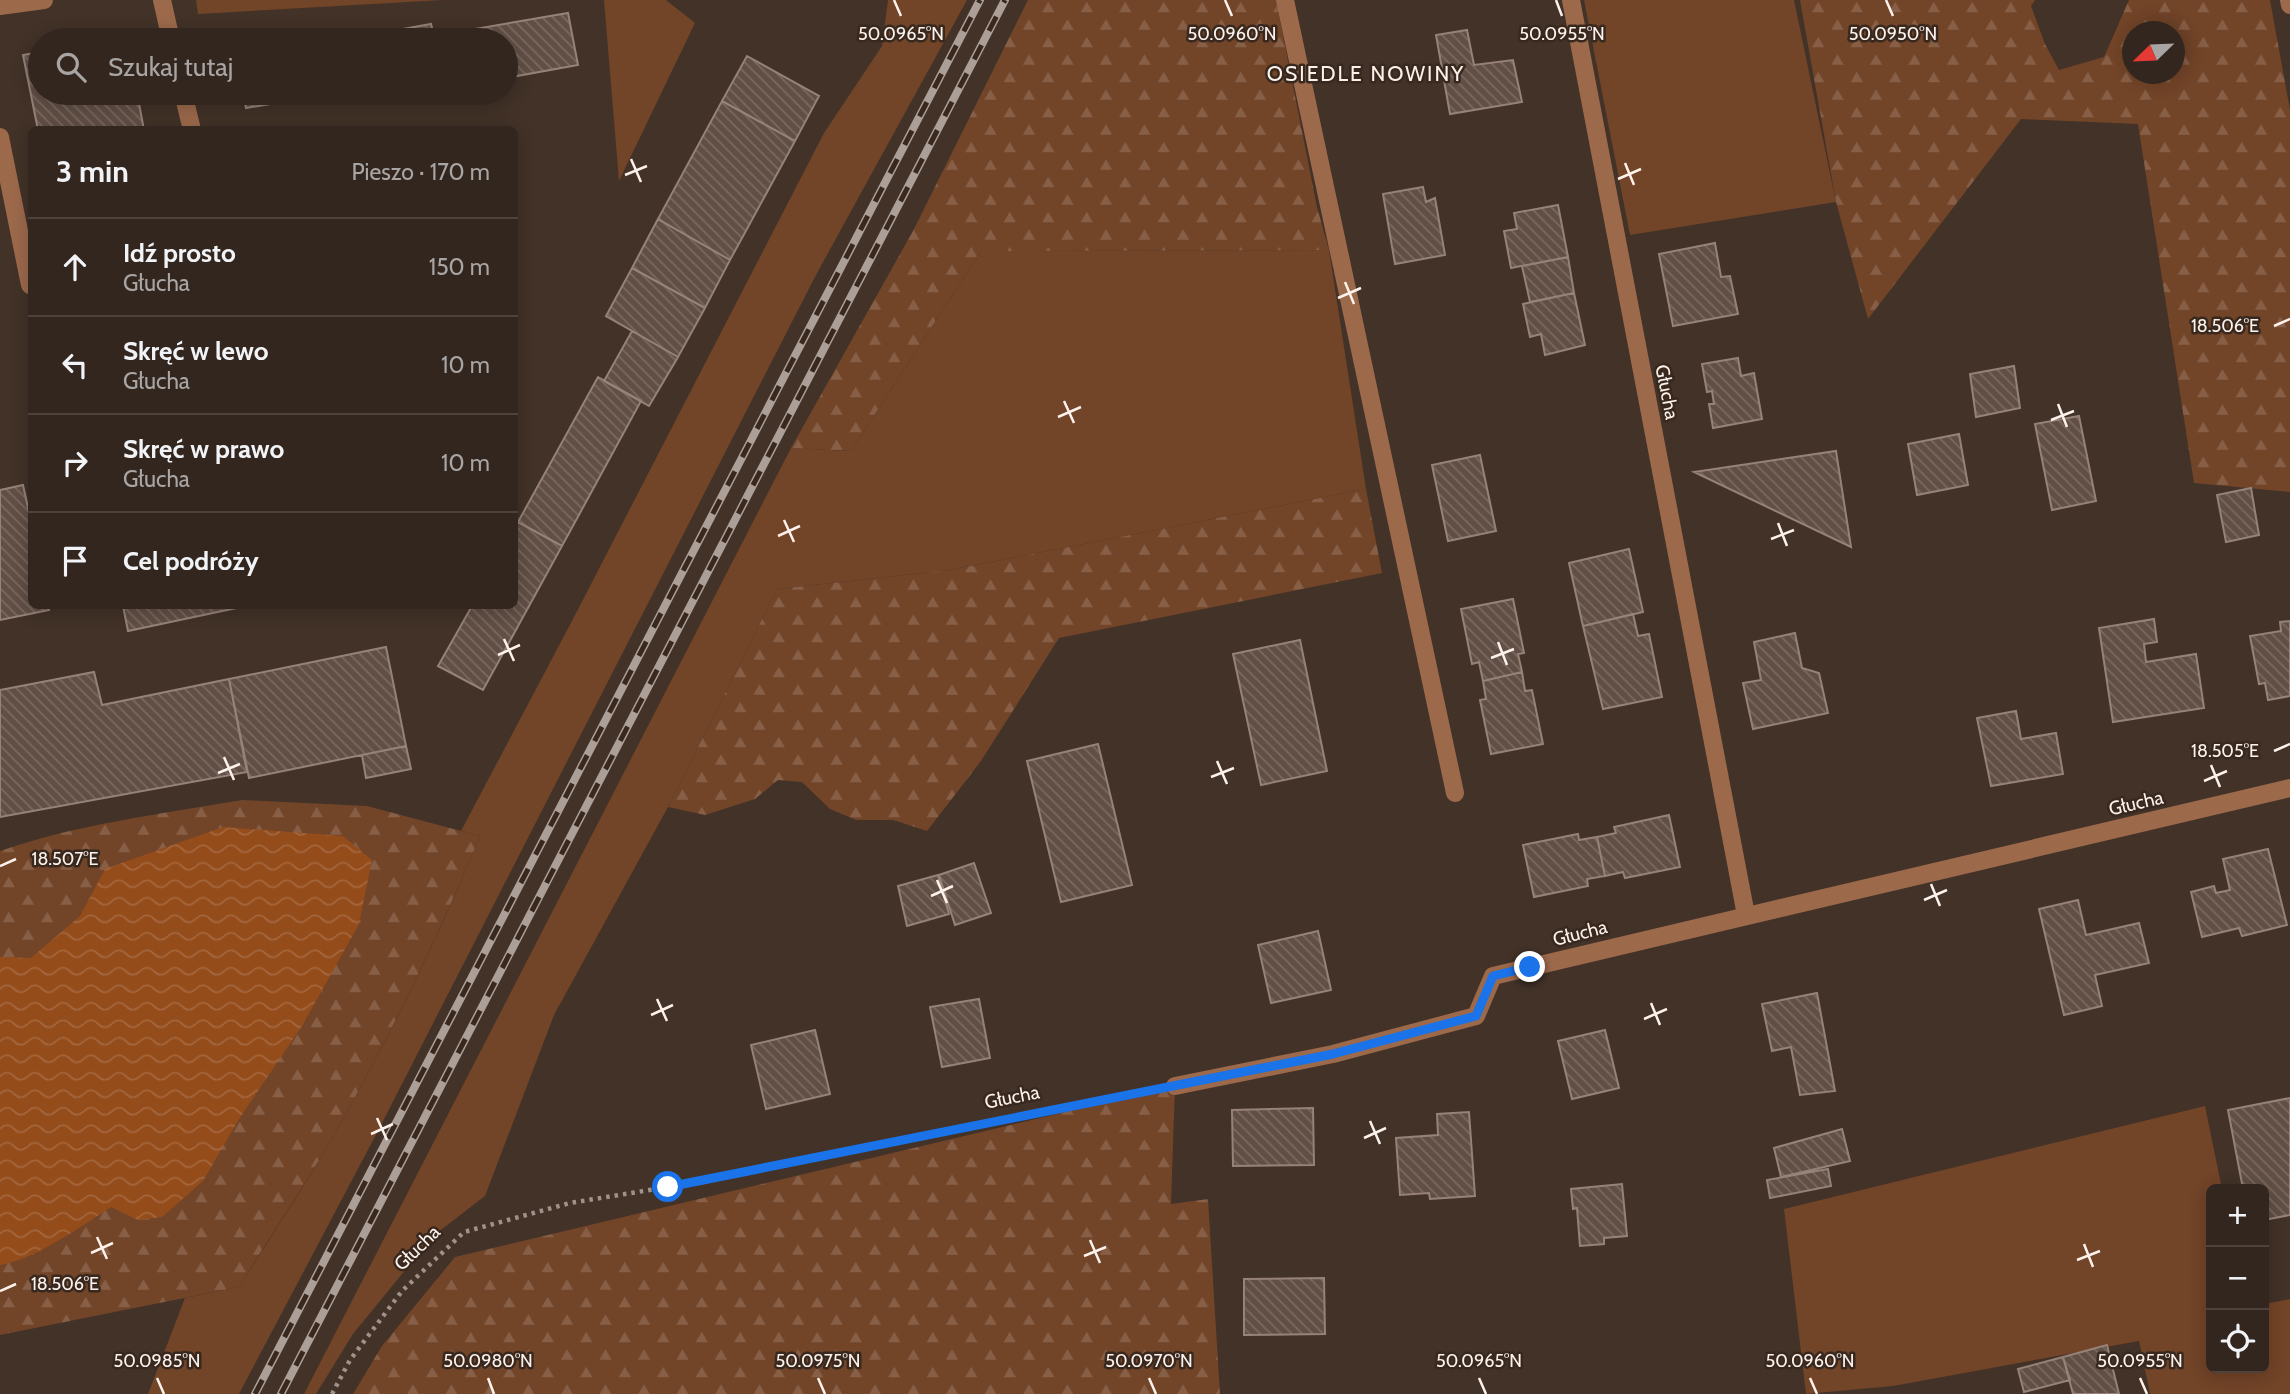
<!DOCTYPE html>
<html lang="pl">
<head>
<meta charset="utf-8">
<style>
	:root { --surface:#32261e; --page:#3a2e27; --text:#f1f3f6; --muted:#a8a5a4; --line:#4d433c }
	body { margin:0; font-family:Cabin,sans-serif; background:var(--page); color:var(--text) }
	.controls { position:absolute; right:21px; bottom:21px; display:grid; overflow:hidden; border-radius:10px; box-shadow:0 4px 18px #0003 }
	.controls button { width:63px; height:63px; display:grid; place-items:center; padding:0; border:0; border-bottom:2px solid var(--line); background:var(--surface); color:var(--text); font:35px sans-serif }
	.compass { position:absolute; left:2122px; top:21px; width:63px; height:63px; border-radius:50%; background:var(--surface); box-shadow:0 4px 18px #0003; rotate:247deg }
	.stop { position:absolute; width:21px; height:21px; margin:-16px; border:5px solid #1a73e8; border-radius:50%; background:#fff }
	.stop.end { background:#1a73e8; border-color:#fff; box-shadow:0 2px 7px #0008 }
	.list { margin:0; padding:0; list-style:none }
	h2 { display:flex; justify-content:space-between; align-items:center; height:91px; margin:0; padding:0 28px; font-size:30px }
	h2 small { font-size:23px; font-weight:400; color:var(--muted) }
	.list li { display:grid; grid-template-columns:46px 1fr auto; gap:21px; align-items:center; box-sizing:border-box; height:98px; padding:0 28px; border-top:2px solid var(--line) }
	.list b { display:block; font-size:26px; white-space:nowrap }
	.list p { margin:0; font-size:23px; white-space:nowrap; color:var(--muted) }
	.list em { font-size:23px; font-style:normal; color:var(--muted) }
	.icon { flex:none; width:38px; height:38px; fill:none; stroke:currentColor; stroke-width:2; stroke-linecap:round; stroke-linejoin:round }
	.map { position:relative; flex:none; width:2290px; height:1394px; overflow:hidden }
	.search { position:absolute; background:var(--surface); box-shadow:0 4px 18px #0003; left:28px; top:28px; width:490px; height:77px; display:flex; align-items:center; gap:18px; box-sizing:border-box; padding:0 24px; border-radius:38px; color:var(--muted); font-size:26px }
	.panel { position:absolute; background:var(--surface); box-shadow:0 4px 18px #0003; left:28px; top:126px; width:490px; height:483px; border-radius:10px }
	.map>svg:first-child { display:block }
	.grass { fill:#724428 }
	.forest { fill:url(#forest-firs); fill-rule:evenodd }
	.water { fill:url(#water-waves) }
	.building { fill:url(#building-back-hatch); stroke:#968277; stroke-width:2 }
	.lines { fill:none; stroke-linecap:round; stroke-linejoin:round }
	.path { stroke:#9f928a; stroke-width:4.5; stroke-dasharray:3.5 5; stroke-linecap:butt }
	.minor { stroke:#9c694b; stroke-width:18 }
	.rail-casing { stroke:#ac9f97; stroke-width:8 }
	.rail { stroke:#38281e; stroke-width:5; stroke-dasharray:16; stroke-linecap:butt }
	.route { stroke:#1a73e8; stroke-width:9 }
	.ticks { fill:none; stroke:#fcf1eb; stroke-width:2.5 }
	.labels { text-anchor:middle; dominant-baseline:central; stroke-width:5; stroke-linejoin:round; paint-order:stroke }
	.street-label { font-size:19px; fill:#fcf1eb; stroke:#38281e }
	.neighbourhood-label { font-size:21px; letter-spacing:2px; fill:#fcf1eb; stroke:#38281e }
	.ticks-label { font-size:18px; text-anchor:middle; fill:#fcf1eb; stroke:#38281e; stroke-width:5; stroke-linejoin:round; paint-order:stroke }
</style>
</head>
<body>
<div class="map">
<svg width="2290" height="1394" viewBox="0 0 2290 1394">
	<defs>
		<pattern id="forest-firs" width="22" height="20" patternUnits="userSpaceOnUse" patternTransform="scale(1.75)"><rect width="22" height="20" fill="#724428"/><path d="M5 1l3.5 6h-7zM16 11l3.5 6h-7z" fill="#875f47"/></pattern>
		<pattern id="water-waves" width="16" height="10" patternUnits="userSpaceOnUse" patternTransform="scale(1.75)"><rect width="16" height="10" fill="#944c1b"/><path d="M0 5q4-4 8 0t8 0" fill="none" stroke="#a4663c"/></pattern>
		<pattern id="building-back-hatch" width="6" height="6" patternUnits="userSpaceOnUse" patternTransform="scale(1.75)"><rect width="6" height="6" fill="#614f45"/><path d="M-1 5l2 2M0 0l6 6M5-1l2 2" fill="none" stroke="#796960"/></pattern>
	</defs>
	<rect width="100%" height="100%" fill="#423228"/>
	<path class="grass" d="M196,0H443L198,14Z
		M604,0H666L695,23L619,181Z
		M888,0H967L816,275L379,1129L239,1394H148L185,1298L239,1287C274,1231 311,1177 343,1119C394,1028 440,933 480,836L461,831L573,619L824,133L882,46Z
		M1584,0H1794L1836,202L1630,235Z
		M1329,250L1366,489L950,570L777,589L668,807L554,1015L485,1196L433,1236L353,1334L316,1394H304L791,448L851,451L981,251Z
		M2205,1106L2222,1189H2211V1368H2264V1304L2290,1299V1394H2150L2139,1341L1893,1386L1806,1394L1784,1209Z"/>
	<path class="forest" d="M1028,0H1276L1317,207L1329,250L981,251L851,451L791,448L913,231Z
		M1800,0H2035L2031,6L2045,44L2059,70L2104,57L2129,0H2270L2290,110V492L2194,483L2138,124L2021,119L1868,319L1836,202ZM2132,32H2174V74H2132Z
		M1366,489L1382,573L1059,638L981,761L927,831L893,820H856L830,809L802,782L778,780L755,799L705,815L668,807L777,589L950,570Z
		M242,800L367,806L480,836C440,932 394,1028 343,1119C311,1177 273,1231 239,1287L0,1335V851C77,824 162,814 242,800Z
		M1175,1086L1171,1204L1208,1199L1220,1394H353L382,1346L455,1257Z"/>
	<path class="water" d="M223,827L343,836L372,860L359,924L302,1026L239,1119L203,1181L162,1217L138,1220L111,1207C82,1226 34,1260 0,1265V957L31,958L80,916L105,869Z"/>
	<path class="building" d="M568,13L578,65L506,78V40H342L431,24L434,36Z
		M1467,30L1474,65L1513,60L1522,102L1450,114L1436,35Z
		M126,35L127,40H99Z
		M40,52V93H137L144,130H38L23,55Z
		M747,56L819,96L795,141L722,101Z
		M243,93H336L246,108Z
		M722,101L795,141L730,260L658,219Z
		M1423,187L1426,202L1435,198L1445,255L1395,264L1383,194Z
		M1558,205L1568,257L1511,268L1504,231L1517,229L1514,213Z
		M658,219L730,260L705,308L632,268Z
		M1715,243L1721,277L1730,276L1738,314L1673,326L1659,254Z
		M1568,257L1574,293L1530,302L1522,266Z
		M632,268L705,308L678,357L606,316Z
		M1574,293L1585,345L1545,355L1541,334L1530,337L1523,304Z
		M632,331L678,357L649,406L604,381Z
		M1738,358L1741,376L1754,373L1762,419L1713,428L1709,404H1714L1712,391L1707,392L1702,364Z
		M2014,366L2020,408L1976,417L1970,374Z
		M598,377L641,401L562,546L518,522Z
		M2079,416L2096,501L2052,510L2035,424Z
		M1959,434L1968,485L1917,495L1908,444Z
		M1836,451L1851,547L1694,472Z
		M1480,455L1496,531L1448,541L1432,465Z
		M23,485L32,526V606H48L49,610L0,620V490Z
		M2251,488L2259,535L2226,542L2217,495Z
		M518,522L562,546L483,690L438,666L472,606H514V528Z
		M1629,549L1643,612L1583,626L1569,563Z
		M1513,599L1524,653L1518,654L1522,672L1483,681L1479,662L1472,664L1461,609Z
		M123,606H246L128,631Z
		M1633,614L1638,636L1649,634L1662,697L1603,709L1583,626Z
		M2154,619L2157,642L2144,644L2146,662L2196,654L2204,708L2113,722L2099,628Z
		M2290,621V696L2268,700L2265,683L2259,684L2250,636L2281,631L2280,622Z
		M1795,633L1802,668L1819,673L1828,713L1753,729L1743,683L1761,680L1754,642Z
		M1300,640L1327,771L1261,785L1233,654Z
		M386,647L406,746L249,778L229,679Z
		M94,672L102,705L229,679L247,772L0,817V690Z
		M1522,672L1525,691L1532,690L1543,744L1491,754L1480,700L1486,699L1483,681Z
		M2016,711L2021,739L2056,733L2063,774L1991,786L1977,718Z
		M1098,744L1132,885L1061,902L1027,761Z
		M406,746L411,769L366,778L362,755Z
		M1669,815L1680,867L1625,878L1623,872L1605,876L1597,837L1616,833L1614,827Z
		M1578,834L1579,840L1597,837L1605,876L1587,879L1588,886L1534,897L1523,845Z
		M2268,849L2287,925L2242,936L2239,928L2202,937L2191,892L2214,886L2216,893L2230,890L2223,859Z
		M974,863L991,913L955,925L939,875Z
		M938,875L949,914L907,926L898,886Z
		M2078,900L2086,935L2139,923L2149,963L2095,975L2102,1006L2064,1015L2039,909Z
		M1318,931L1331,990L1271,1003L1258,945Z
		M1817,993L1835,1091L1800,1095L1791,1047L1772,1051L1762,1004Z
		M979,999L990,1058L942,1067L930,1007Z
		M815,1030L830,1094L766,1109L751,1045Z
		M1605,1030L1619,1088L1572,1099L1558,1041Z
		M2290,1098V1215L2264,1220V1189H2243L2228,1110Z
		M1313,1108L1314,1165L1233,1166L1232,1110Z
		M1469,1112L1475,1196L1430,1199L1429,1193L1400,1195L1396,1138L1438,1135L1437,1114Z
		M1842,1129L1850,1161L1781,1177L1774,1148Z
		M1828,1169L1831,1186L1770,1198L1767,1180Z
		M1622,1184L1627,1236L1604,1238V1244L1580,1246L1577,1208L1573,1209L1571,1189Z
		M1324,1278L1325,1334L1244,1335V1279Z
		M2107,1345L2119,1394H2073L2063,1357Z
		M2063,1357L2070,1380L2024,1392L2018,1369Z"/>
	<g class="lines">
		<path class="path" d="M332,1394L350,1360L402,1291L464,1232L570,1203L668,1187L1151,1091"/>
		<path class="minor" d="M162,0L171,40
			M1285,0L1455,793
			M1571,0L1746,915
			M2289,0L2290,5
			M0,6L44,0
			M183,93L192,130
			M0,137L30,285
			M1175,1086L1333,1054L1476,1016L1493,976L2290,788"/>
		<g class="rail-casing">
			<path id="rail" d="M255,1394L980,0
				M281,1394L1005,0"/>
		</g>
		<use href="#rail" class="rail"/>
	</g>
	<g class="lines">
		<path class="route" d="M668,1187L1333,1054L1476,1016L1493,976L1530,967"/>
	</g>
	<path class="ticks" d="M894,0L901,16M1225,0L1232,16M1556,0L1562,16M1886,0L1893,16M631,159L641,182M1625,163L1634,185M625,175L647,166M1618,179L1641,169M1345,282L1354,304M1338,298L1361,288M2274,326L2290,319M1064,401L1074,423M2058,404L2067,427M1058,417L1081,407M2051,420L2074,411M784,520L794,542M1778,523L1787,546M778,536L800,526M1771,539L1794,530M504,639L514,661M1498,642L1507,665M498,655L520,645M1491,658L1514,649M2274,751L2290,744M224,757L234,780M1217,761L1227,784M2211,765L2220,787M218,773L240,764M1211,777L1234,768M2204,781L2227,771M0,866L16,859M937,880L947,903M1931,884L1940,906M931,896L953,886M1924,900L1947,890M657,999L667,1021M1651,1003L1660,1025M651,1015L673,1005M1644,1019L1667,1009M377,1118L387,1140M1370,1121L1380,1144M371,1134L393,1124M1364,1138L1386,1128M97,1237L107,1259M1090,1240L1100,1263M2084,1244L2093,1267M91,1253L113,1243M1084,1256L1106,1247M2077,1260L2100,1251M0,1291L16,1284M157,1378L164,1394M488,1378L494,1394M818,1378L825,1394M1149,1378L1156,1394M1479,1378L1486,1394M1810,1378L1817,1394M2140,1378L2147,1394"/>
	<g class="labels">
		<g class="street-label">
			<text transform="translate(1667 392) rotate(79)">Głucha</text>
			<text transform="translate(2136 803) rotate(-13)">Głucha</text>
			<text transform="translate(1580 933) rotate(-14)">Głucha</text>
			<text transform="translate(1012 1097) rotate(-11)">Głucha</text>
			<text transform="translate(417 1248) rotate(-44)">Głucha</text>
		</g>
		<g class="neighbourhood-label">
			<text x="1366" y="73">OSIEDLE NOWINY</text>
		</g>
	</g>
	<g class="ticks-label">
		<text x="901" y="40">50.0965°N</text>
		<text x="1232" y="40">50.0960°N</text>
		<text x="1562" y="40">50.0955°N</text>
		<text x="1893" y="40">50.0950°N</text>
		<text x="2225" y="332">18.506°E</text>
		<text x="2225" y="757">18.505°E</text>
		<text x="65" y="865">18.507°E</text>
		<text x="65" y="1290">18.506°E</text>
		<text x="157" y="1367">50.0985°N</text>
		<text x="488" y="1367">50.0980°N</text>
		<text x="818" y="1367">50.0975°N</text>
		<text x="1149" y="1367">50.0970°N</text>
		<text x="1479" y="1367">50.0965°N</text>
		<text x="1810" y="1367">50.0960°N</text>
		<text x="2140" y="1367">50.0955°N</text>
	</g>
</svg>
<div class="controls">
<button>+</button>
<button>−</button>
<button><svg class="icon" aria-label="locate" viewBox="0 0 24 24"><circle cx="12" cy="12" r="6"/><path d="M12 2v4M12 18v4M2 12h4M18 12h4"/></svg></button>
</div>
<svg class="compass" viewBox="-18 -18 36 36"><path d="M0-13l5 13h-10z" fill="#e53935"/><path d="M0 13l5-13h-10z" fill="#a8a5a4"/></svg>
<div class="stop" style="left:668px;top:1187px"></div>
<div class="stop end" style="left:1530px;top:967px"></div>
<div class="search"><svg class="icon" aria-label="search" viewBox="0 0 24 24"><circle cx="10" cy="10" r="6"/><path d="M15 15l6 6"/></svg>Szukaj tutaj</div>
<section class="panel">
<h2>3 min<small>Pieszo · 170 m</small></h2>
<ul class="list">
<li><svg class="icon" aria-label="ahead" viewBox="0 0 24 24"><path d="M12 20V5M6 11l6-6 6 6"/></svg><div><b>Idź prosto</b><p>Głucha</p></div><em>150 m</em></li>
<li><svg class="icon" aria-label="left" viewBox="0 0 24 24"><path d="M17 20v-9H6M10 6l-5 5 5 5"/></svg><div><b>Skręć w lewo</b><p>Głucha</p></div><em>10 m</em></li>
<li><svg class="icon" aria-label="right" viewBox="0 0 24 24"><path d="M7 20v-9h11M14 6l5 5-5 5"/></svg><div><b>Skręć w prawo</b><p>Głucha</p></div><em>10 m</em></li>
<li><svg class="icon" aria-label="arrive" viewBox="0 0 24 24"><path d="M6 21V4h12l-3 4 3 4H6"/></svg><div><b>Cel podróży</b></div></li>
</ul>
</section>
</div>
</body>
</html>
